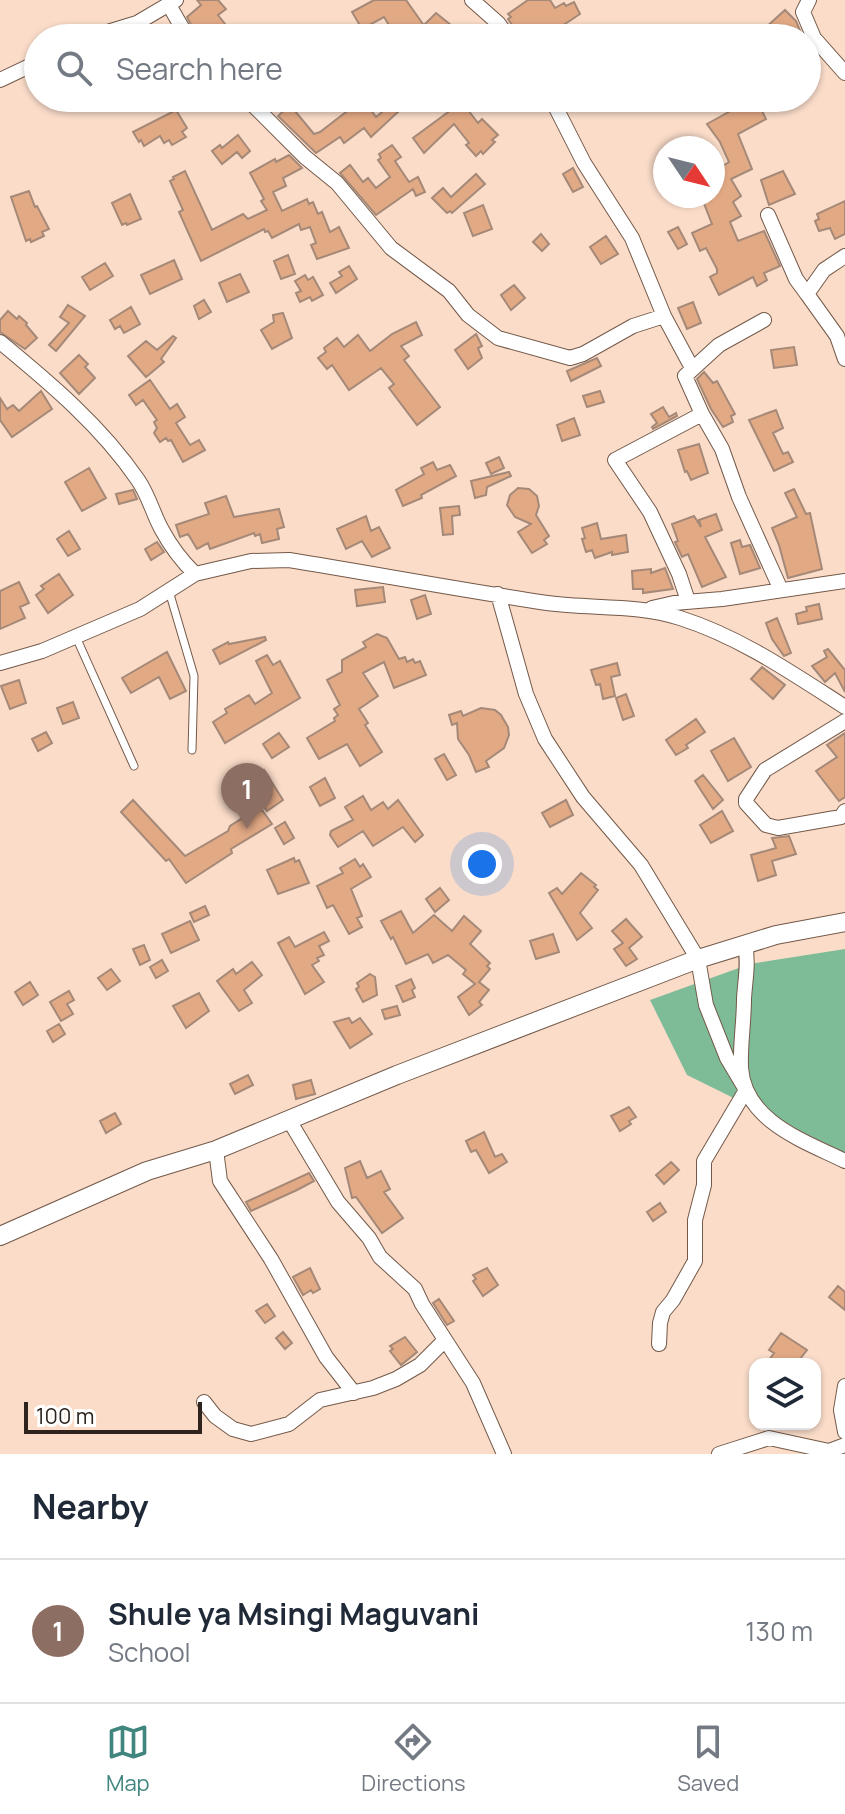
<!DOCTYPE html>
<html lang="en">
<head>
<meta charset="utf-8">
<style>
	:root { --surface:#fff; --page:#f6f6f7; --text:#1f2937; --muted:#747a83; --line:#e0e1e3; --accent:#40867f }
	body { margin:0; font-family:Manrope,sans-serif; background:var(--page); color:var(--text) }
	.controls { position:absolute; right:24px; bottom:24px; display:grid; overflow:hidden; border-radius:16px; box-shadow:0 2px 6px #0004 }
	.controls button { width:72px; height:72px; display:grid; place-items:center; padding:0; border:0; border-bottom:2px solid var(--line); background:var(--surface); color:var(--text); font:40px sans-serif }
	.compass { position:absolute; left:653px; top:136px; width:72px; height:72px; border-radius:50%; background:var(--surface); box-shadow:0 2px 6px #0004; rotate:125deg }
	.scale { position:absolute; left:24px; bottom:20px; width:178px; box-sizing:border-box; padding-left:8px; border:4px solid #2f241d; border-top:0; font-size:22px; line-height:28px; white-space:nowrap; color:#2f241d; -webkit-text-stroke:6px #fff; paint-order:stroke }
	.you { position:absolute; left:482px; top:864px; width:28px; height:28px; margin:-20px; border:6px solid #fff; border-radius:50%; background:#1a73e8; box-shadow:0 0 0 12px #1a73e833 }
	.badge { display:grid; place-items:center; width:52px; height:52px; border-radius:50%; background:var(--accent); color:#fff; font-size:26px; font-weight:700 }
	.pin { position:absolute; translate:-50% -66px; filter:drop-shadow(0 2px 4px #0008) }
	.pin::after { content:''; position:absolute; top:42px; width:28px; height:24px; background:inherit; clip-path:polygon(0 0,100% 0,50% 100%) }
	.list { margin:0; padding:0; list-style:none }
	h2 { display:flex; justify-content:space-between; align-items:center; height:104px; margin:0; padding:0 32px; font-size:34px }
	h2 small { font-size:26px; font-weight:400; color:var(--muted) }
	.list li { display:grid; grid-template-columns:52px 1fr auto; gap:24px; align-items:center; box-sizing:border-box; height:144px; padding:0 32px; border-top:2px solid var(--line) }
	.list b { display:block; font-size:30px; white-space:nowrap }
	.list p { margin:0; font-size:26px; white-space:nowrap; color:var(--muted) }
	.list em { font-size:26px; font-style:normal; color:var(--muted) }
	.icon { flex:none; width:44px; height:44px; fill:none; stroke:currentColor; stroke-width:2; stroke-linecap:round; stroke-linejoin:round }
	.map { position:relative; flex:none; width:845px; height:1454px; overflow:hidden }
	.search { position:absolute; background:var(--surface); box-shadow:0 2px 6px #0004; left:24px; right:24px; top:24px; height:88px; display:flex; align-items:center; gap:20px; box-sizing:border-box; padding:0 28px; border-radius:44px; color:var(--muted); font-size:30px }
	.sheet { height:248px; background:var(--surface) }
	nav { display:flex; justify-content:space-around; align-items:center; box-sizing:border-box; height:112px; border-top:2px solid var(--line); background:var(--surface); font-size:22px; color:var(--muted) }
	nav a { display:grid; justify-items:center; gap:4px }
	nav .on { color:var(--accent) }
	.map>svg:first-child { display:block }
	.forest { fill:#7ebc98 }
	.building { fill:#e2a985; stroke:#a58978; stroke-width:2 }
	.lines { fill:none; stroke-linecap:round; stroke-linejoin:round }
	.service-casing { stroke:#735949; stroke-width:9 }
	.minor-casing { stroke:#735949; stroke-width:16 }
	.tertiary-casing { stroke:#735949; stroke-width:20 }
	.service { stroke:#fff; stroke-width:7 }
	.minor { stroke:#fff; stroke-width:14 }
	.tertiary { stroke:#fff; stroke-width:18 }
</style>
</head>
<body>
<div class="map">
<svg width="845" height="1454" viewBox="0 0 845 1454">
	<rect width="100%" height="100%" fill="#fadcc9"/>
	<path class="forest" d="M845,949V1153L687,1075L650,1000L750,964Z"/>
	<path class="building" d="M197,0H218L226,9L218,15L229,29L217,38H198L187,17L201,5Z
		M374,0H406L425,27L410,38H397L384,17L362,29L352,12Z
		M528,0H550L555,8L564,3L566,6L574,2L580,14L544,38H521L508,19L511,17L508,14Z
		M785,10L796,21L801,33L796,38H772L764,29Z
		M436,13L451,25L439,37L425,24Z
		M170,27L176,38H154Z
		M399,98H413L371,137L364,128L344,143L340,137L316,153L278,116L290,105L314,134L320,132L363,99L376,117Z
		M462,102L478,123L482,119L498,135L492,140L495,142L483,154L481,151L476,156L466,145L469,143L454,124L424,153L413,138Z
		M758,103L766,119L738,134L752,169L731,179L741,196L733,202L741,216L730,222L738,241L764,231L780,266L764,273L767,280L757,286L753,277L719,295L710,277L717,273V269L706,248L700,251L692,233L712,224L701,196H713V172L729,162L720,142L707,124L743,104L746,109Z
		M176,110L187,128L182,132L186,137L172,145L169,140L164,143L160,136L144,146L141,140L139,142L133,132Z
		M238,135L250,151L242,158L237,152L222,164L212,151L220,145L222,148Z
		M392,145L401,157L395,161L409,182L418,177L425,192L416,196L413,189L376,215L340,173L350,165L363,182L368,178L376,188L390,177L378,160L381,158L379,154Z
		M289,155L302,168L283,178L286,186L273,192L282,211L307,199L309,204L313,202L318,214L322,212L330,232L339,227L349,248L317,259L311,245L316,243L310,227L301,230L299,224L272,238L268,231L265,232L264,229L201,261L179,212L183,210L170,181L174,179L173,177L185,171L212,230L243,214L248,219L267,210L261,201L264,199L250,173L275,159L276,162Z
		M573,168L583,187L573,192L563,174Z
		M783,171L795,194L769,205L761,180Z
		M476,174L485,184L452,213L450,211L447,213L432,198L443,188L451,197Z
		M29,191L35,207L37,206L49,229L42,232L44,236L31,242L30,239L26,241L11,197Z
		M130,194L141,219L127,225L126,223L122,225L112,203Z
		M845,201V234L835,239L830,228L819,231L815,221L819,219L817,214Z
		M483,205L492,229L473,236L464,213Z
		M678,227L687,244L678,249L668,232Z
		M541,234L549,244L542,251L533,242Z
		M606,236L618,254L601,264L590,247Z
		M288,255L295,274L281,279L274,261Z
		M174,260L182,279L150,294L141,275Z
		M105,263L113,276L90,290L82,277Z
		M349,266L357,279L336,293L330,283L342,276L339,272Z
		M240,274L249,292L227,302L219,283Z
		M305,275L308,280L313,277L323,295L312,301L310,297L300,302L296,293L301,291L295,281Z
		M514,285L525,298L511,310L501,295Z
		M204,300L211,312L199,319L194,306Z
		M693,302L701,323L687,329L678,308Z
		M68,305L85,316L56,351L49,345L69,323L60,317Z
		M131,307L140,324L124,333L120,326L115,329L110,320Z
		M8,311L17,319L19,316L27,323L26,325L37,338L25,349L0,332V320Z
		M283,313L292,338L272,349L261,330L274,322L273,315Z
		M416,322L422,335L401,346L409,356L404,360L440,407L417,425L389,388L394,384L381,368L349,390L332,365L327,369L318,358L326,352L324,348L337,338L344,347L358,335L370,351L392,334Z
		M476,334L482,346L478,348L482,358L468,369L455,350Z
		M173,336L176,338L161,359L164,362L146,377L128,356L146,341L157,350Z
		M794,347L797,365L774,368L771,350Z
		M79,355L88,364L85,367L95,378L79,394L60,373Z
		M597,358L601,366L571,381L567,371Z
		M704,372L713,383L717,381L735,414L731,416L733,422L723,427L711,409L697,379Z
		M150,380L170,409L177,404L185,417L176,423L190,445L199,440L205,450L183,462L171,440L168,441L166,438L160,442L154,433L157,428L154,422L157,420L143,400L136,405L129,395Z
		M41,391L52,409L12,437L0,420V398L7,409L13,405L19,411Z
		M600,391L604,402L587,407L583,396Z
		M663,407L669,417L676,413L677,416L653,429L652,427L657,423L651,414Z
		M776,410L783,428L773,433L783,454L788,452L793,462L774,471L749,420Z
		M574,418L580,435L562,441L557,425Z
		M699,444L708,473L691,480L687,471L685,472L678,450Z
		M499,457L504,468L491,474L486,463Z
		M433,462L437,470L450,465L456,476L421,495L422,498L403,506L396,490L424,474L421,468Z
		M89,468L106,498L82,511L65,482Z
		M509,472L511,476L487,487L486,495L475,498L471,481Z
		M518,488L529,489L537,496L539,506L536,515L549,536L544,540L547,544L532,553L518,532L531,524L515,517L507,505L510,495Z
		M794,489L806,514L810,513L822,569L788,578L779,545L772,528L797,517L785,493Z
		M133,490L137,499L119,504L116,494Z
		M226,496L234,517L279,509L284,527L277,529L279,539L262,543L260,534L255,536L254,533L210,549L208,543L197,549L188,534L180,537L176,525L209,514L205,503Z
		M459,506L460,515L452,516L453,534L443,535L440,508Z
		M716,514L722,530L705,537L726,577L702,587L688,554L682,557L675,542L678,541L672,524L694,516L701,527L699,520Z
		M366,516L371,531L379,527L390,548L372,557L362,541L346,549L337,529Z
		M597,523L601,539L626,535L628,552L612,555V552L595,558L592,550L586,552L582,539L585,538L582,528Z
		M69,531L80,549L68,556L57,539Z
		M740,540L742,547L750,545L760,568L740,574L731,543Z
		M157,542L164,552L151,560L145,549Z
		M665,568L673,589L643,593V589H633L632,571L651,569V573Z
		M59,574L73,595L48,613L36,595L44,589L41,586Z
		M19,582L29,603L20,607L25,618L0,629V591Z
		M383,587L385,602L357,606L355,590Z
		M425,595L431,614L417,619L411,600Z
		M819,604L822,619L798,624L796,614L807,611L806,607Z
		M777,618L791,653L784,656L772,639L766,623Z
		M377,634L387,638L399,659L405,657L407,662L413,659L415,663L420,661L426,675L394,688L384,662L363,673L378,696L359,709L368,723L365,725L382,752L360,766L347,744L319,759L307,738L335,721L334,718L338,715L334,709L340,705L327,680L342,672V660L366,647L363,642Z
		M265,637L266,640L220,664L213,650L228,642L229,644Z
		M828,649L845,670V692L835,673L825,682L812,666L827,657L824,651Z
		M167,652L186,691L170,699L159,677L131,693L122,678Z
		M267,655L273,665L280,661L300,698L225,743L213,722L227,713L225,709L249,695L255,704L272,693L256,661Z
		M617,663L620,675L611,677L615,696L603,699L600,684L596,685L591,670Z
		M762,667L785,685L773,699L751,679Z
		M19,680L26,703L10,709L1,686Z
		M626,694L634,716L623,720L616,698Z
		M73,702L79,718L63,724L57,708Z
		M481,708L495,710L501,715L508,727L509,735L504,748L486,761L489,767L476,772L469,755L458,739L457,723L452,725L449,715L461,711L463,716Z
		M696,719L705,732L686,745L688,748L676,755L666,740Z
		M46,732L52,743L38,751L32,739Z
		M279,733L289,747L272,758L263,744Z
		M845,733V797L839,801L816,771L837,757L827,745Z
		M734,738L751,767L728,781L711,751Z
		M444,754L456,775L447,780L435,759Z
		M264,770L283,800L267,811L247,781Z
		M703,775L723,800L713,809L695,781Z
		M325,778L335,798L320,806L310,787Z
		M363,796L371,810L383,802L388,809L398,800L423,835L415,842L403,827L373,846L363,831L338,847L330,835L331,831L353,820L345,807Z
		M133,800L185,856L228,831L230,826L260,807L272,824L231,849L232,853L186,883L169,859L166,861L121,812Z
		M566,800L573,815L550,827L542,813Z
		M722,811L733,831L711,843L700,825Z
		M285,822L294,838L284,844L275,828Z
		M789,836L796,854L772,861L776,875L758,881L751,855L776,848L772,838Z
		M294,858L295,862L299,860L309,883L278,894L267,870Z
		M355,859L360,867L363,864L371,877L351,889L362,916L357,918L362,927L349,934L333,905L327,908L317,886L343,873L340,868Z
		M581,873L596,885L594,887L598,890L580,913L592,928L577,940L549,893L557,888L562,894Z
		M440,888L449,900L435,912L426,899Z
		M205,906L209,915L194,922L190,913Z
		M401,911L413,933L434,915L452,931L464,916L481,931L470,944L490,963L487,966L490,969L479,982L489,990L479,1002L482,1005L469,1015L458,997L475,984L463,974L466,970L448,955L433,963L428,954L406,964L393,937L391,939L381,921Z
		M626,919L642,937L629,948L637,959L626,966L614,949L623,943L612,931Z
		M190,921L199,940L171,953L162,934Z
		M324,932L329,941L319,946L324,955L317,958L319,961L312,965L324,982L305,994L278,943L289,937L295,947Z
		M553,934L559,952L536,959L530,941Z
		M144,945L150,960L140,965L133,949Z
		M162,960L168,971L156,978L150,967Z
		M252,962L262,975L244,990L252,1003L239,1011L217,981L233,969L236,974Z
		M111,969L120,981L107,990L98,978Z
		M370,974L375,977L377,995L363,1002L356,989L359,987L357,983Z
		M411,979L415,988L412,990L415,997L403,1002L396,986Z
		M30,982L38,995L23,1005L15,992Z
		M69,991L74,1000L67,1004L73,1014L61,1021L50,1002Z
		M199,993L209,1011L186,1028L173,1006Z
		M397,1006L400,1015L385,1019L382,1010Z
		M349,1018L352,1023L360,1018L372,1034L350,1048L334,1022Z
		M59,1024L65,1034L53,1042L47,1031Z
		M248,1075L253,1085L235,1094L230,1084Z
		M311,1080L315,1094L296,1099L293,1085Z
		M629,1107L636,1117L629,1121L631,1124L620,1131L611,1116Z
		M115,1113L121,1124L106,1133L100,1121Z
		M484,1132L495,1157L502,1154L507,1162L489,1173L476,1150L471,1152L466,1141Z
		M360,1161L367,1178L381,1171L390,1189L384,1192L403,1218L382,1233L356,1197L352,1198L345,1168Z
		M671,1162L679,1170L664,1184L656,1175Z
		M309,1173L314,1181L297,1190L251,1211L246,1202Z
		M660,1203L666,1212L653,1221L647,1212Z
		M310,1268L320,1289L313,1293L311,1290L303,1295L293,1277Z
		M487,1268L498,1285L483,1296L473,1281L476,1279L473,1275Z
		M838,1286L845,1292V1310L829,1297Z
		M439,1299L454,1321L447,1325L433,1303Z
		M267,1304L275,1316L265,1323L256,1311Z
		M283,1332L292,1343L285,1349L276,1338Z
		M781,1333L807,1350L796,1364H766L774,1353L769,1350Z
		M405,1337L417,1352L401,1365L390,1351L393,1349L390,1346Z"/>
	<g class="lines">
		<g class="service-casing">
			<path id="service" d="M169,591L194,676L192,750
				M76,637L134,766"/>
		</g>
		<g class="minor-casing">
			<path id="minor" d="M472,0L498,23L509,38
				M809,0L803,12L814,38L845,73
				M169,5L188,38
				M88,38L137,23L176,0
				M0,80L38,62
				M246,98L305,157L337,183L391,248L449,291L468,315L498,338L570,358L583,354L633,326L664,316
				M551,98L584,163L632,238L664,316L692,368
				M768,215L796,279L807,294L824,270L845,256
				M807,294L837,336L845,359
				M764,320L719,345L685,376L702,414L722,449L739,497L781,590
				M0,342C51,384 101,426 138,480C149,496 153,514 162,530C171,547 182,561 195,574
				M498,594L526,694L545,739L583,797L641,865L698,959L706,1005L727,1058L746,1090L704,1161V1185L695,1220V1261L673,1300L663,1312L660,1323L659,1344
				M688,601L679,574L650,512L615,460L702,414
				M652,608L674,603L722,599L845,581
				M0,663L42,651L140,609L195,574L251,561L289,560C375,574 461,590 547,603C592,609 637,604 680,618C740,637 792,673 845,707
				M845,721L765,770L746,799V803L766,825L778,828L841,817L845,811
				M745,944C749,964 745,980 744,999C744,1022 740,1045 741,1067C744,1121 804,1141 845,1161
				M289,1120L338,1202L369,1238L380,1257L415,1289L422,1304L473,1383L504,1454
				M216,1150L220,1181L271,1259L326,1357L354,1393
				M845,1386L841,1410L845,1432
				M204,1402L215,1416L233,1429L251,1434L289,1424L320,1400L373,1388L396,1379L420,1365L444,1341
				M719,1454L769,1438L829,1451L845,1445"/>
		</g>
		<g class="tertiary-casing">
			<path id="tertiary" d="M0,1236L147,1171L216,1150L397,1075L698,959L776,935L845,922"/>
		</g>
		<use href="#service" class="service"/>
		<use href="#minor" class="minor"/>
		<use href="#tertiary" class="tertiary"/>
	</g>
</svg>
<div class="controls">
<button><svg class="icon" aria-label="layers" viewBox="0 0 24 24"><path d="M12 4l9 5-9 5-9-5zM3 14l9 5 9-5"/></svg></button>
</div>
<svg class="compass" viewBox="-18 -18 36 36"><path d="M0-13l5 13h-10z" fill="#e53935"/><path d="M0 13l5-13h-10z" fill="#747a83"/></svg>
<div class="scale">100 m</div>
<div class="you"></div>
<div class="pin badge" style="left:247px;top:829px;background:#8d6e63">1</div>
<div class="search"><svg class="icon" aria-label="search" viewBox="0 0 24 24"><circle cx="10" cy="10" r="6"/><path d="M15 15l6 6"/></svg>Search here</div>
</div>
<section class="sheet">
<h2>Nearby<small></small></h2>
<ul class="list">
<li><span class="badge" style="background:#8d6e63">1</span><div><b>Shule ya Msingi Maguvani</b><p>School</p></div><em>130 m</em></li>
</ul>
</section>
<nav>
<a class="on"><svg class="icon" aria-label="map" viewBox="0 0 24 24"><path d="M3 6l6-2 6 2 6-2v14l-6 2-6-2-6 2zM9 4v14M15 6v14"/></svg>Map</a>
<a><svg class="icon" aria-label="directions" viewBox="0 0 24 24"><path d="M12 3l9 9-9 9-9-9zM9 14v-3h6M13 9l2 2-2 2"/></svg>Directions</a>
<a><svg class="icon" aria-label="saved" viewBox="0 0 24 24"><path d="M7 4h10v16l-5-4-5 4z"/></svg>Saved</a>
</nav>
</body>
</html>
